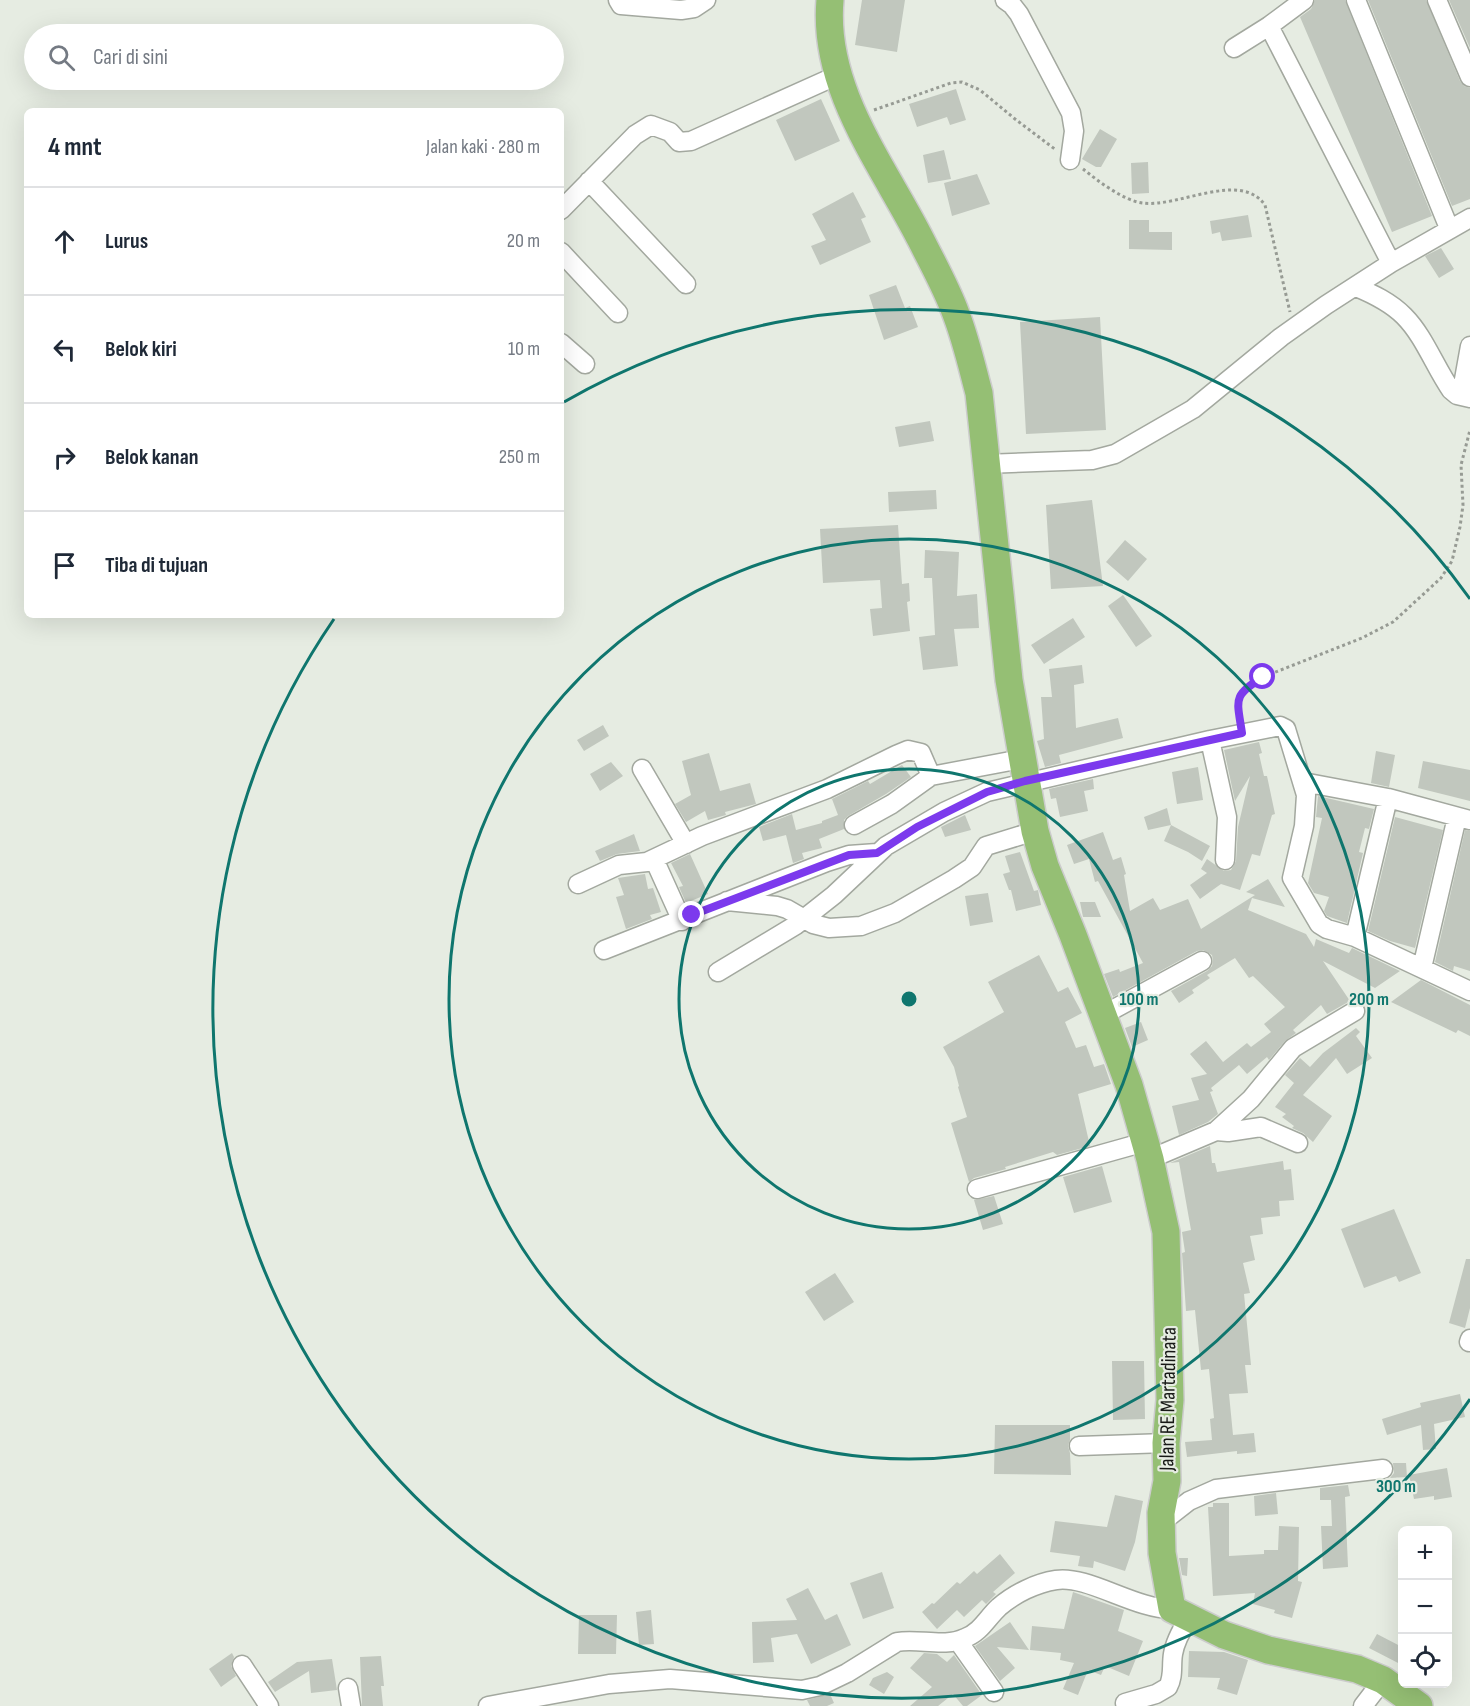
<!DOCTYPE html>
<html lang="id">
<head>
<meta charset="utf-8">
<style>
	:root { --surface:#fff; --page:#f6f6f7; --text:#1f2937; --muted:#747a83; --line:#e0e1e3 }
	body { margin:0; font-family:"Sofia Sans Condensed",sans-serif; background:var(--page); color:var(--text) }
	.controls { position:absolute; right:18px; bottom:18px; display:grid; overflow:hidden; border-radius:9px; box-shadow:0 6px 24px #0002 }
	.controls button { width:54px; height:54px; display:grid; place-items:center; padding:0; border:0; border-bottom:2px solid var(--line); background:var(--surface); color:var(--text); font:30px sans-serif }
	.stop { position:absolute; width:18px; height:18px; margin:-14px; border:4px solid #7c3aed; border-radius:50%; background:#fff }
	.stop.end { background:#7c3aed; border-color:#fff; box-shadow:0 2px 6px #0008 }
	.list { margin:0; padding:0; list-style:none }
	h2 { display:flex; justify-content:space-between; align-items:center; height:78px; margin:0; padding:0 24px; font-size:26px }
	h2 small { font-size:20px; font-weight:400; color:var(--muted) }
	.list li { display:grid; grid-template-columns:39px 1fr auto; gap:18px; align-items:center; box-sizing:border-box; height:108px; padding:0 24px; border-top:2px solid var(--line) }
	.list b { display:block; font-size:22px; white-space:nowrap }
	.list em { font-size:20px; font-style:normal; color:var(--muted) }
	.icon { flex:none; width:33px; height:33px; fill:none; stroke:currentColor; stroke-width:2; stroke-linecap:round; stroke-linejoin:round }
	.map { position:relative; flex:none; width:1470px; height:1706px; overflow:hidden }
	.search { position:absolute; background:var(--surface); box-shadow:0 6px 24px #0002; left:24px; top:24px; width:540px; height:66px; display:flex; align-items:center; gap:15px; box-sizing:border-box; padding:0 21px; border-radius:33px; color:var(--muted); font-size:22px }
	.panel { position:absolute; background:var(--surface); box-shadow:0 6px 24px #0002; left:24px; top:108px; width:540px; height:510px; border-radius:9px }
	.map>svg:first-child { display:block }
	.building { fill:#c1c7be }
	.lines { fill:none; stroke-linecap:round; stroke-linejoin:round }
	.minor-casing { stroke:#a3a89f; stroke-width:21 }
	.highway-casing { stroke:#ccc; stroke-width:30 }
	.path { stroke:#979b94; stroke-width:3; stroke-dasharray:3 3; stroke-linecap:butt }
	.minor { stroke:#fff; stroke-width:18 }
	.highway { stroke:#95bf74; stroke-width:27 }
	.route { stroke:#7c3aed; stroke-width:8 }
	.ring { fill:none; stroke:#0f766e; stroke-width:3 }
	.labels { text-anchor:middle; dominant-baseline:central; stroke-width:4.5; stroke-linejoin:round; paint-order:stroke }
	.street-label { font-size:21px; fill:#171916; stroke:#e6ece2 }
	.centre { fill:#0f766e; stroke:#e6ece2; stroke-width:3 }
	.ring-label { font-size:18px; text-anchor:middle; font-weight:bold; fill:#0f766e; stroke:#e6ece2; stroke-width:4.5; stroke-linejoin:round; paint-order:stroke }
</style>
</head>
<body>
<div class="map">
<svg width="1470" height="1706" viewBox="0 0 1470 1706">
	<rect width="100%" height="100%" fill="#e6ece2"/>
	<path class="building" d="M862,0H905L897,52L855,45Z
		M1315,0H1345L1432,216L1392,232L1300,17L1311,9Z
		M1368,0H1426L1460,81L1464,86L1470,88V199L1452,206Z
		M1449,0H1470V48Z
		M956,89L966,120L950,125L947,117L917,127L909,104Z
		M821,99L840,141L795,161L776,120Z
		M1100,129L1117,139L1101,167H1096L1082,159Z
		M944,150L951,179L928,183L923,155Z
		M1148,162L1149,193L1132,194L1131,163Z
		M977,174L990,204L952,216L944,183Z
		M853,192L866,217L861,219L871,242L820,265L811,246L826,240L812,214Z
		M1248,215L1252,237L1222,241L1220,232L1212,234L1210,221Z
		M1129,220H1149V232H1172V250L1129,249Z
		M1441,248L1454,269L1439,278L1425,256Z
		M896,285L905,308L910,306L918,327L884,340L869,295Z
		M1100,317L1106,430L1026,434L1020,322Z
		M930,421L934,441L899,447L895,427Z
		M936,490L937,509L889,512L888,492Z
		M1092,500L1103,586L1051,589L1046,505Z
		M898,525L902,584L909,583L910,601L907,602L910,631L873,636L870,609L882,608L880,580L823,583L820,529Z
		M1125,540L1147,559L1128,581L1106,562Z
		M925,550L959,552L957,596L977,594L979,628L954,629L958,666L923,670L919,637L935,635L932,578H924Z
		M1123,595L1152,636L1136,647L1108,606Z
		M1073,618L1085,637L1044,664L1031,645Z
		M1082,665L1084,683L1074,685L1076,728L1118,718L1123,738L1059,755L1061,763L1045,767L1037,741L1044,739L1041,697H1052L1049,669Z
		M603,725L609,736L584,751L577,740Z
		M1259,742L1262,753L1259,754L1264,776H1267L1275,814L1272,815L1260,856L1252,854L1240,890L1221,884L1200,899L1190,885L1207,873L1201,869L1207,859L1224,871L1231,870L1236,861L1238,827L1250,776L1235,801L1224,750Z
		M1376,751L1395,755L1389,787L1371,783Z
		M709,753L720,791L750,783L756,804L725,812L726,815L708,820L705,811L686,822L675,804L691,795L682,761Z
		M1423,761L1470,770V801L1418,788Z
		M611,762L623,776L600,791L590,774Z
		M902,765L911,777L886,794L848,816L844,820V829L819,839L822,848L802,853L804,859L793,863L786,835L763,841L759,827L792,814L796,830L822,823V821L838,815L832,799L868,781L870,784Z
		M1198,767L1203,800L1177,804L1172,772Z
		M1093,779L1094,789L1084,791L1088,811L1060,817L1056,798L1051,799L1049,789Z
		M1318,796L1374,809L1369,829L1365,828L1359,852L1363,853L1347,923L1327,916L1324,911L1329,897L1314,893L1308,883L1322,818L1316,817Z
		M1167,808L1171,825L1148,830L1144,817Z
		M965,815L971,830L945,837L941,827Z
		M1395,817L1443,830L1415,948L1390,941L1368,931Z
		M1171,825L1210,846L1202,861L1188,852L1164,841Z
		M1465,830L1470,831V971L1454,966L1453,971L1435,962Z
		M1103,832L1113,860L1121,857L1126,874L1124,875L1130,911L1153,898L1160,910L1188,899L1201,929L1255,895L1246,892L1268,879L1285,907L1252,898L1248,910L1306,934L1314,947L1316,939L1349,953L1352,948L1400,971L1375,988L1323,961L1350,1001L1327,1014L1321,1005L1293,1030L1296,1033L1285,1041L1269,1060L1267,1057L1247,1074L1239,1065L1211,1088L1213,1091L1210,1092L1218,1114L1208,1122L1179,1135L1172,1106L1199,1100L1191,1078L1207,1074L1190,1054L1206,1041L1223,1062L1247,1043L1251,1047L1271,1032L1264,1024L1285,1007L1253,976L1249,978L1235,958L1207,975L1210,978L1192,990L1194,993L1179,1003L1171,991L1207,971L1212,966L1213,961L1212,955L1203,950L1197,951L1113,997L1104,974L1119,969L1120,972L1143,963L1098,881L1095,882L1089,859L1074,864L1067,845Z
		M634,834L640,851L617,854L600,861L595,851Z
		M1020,852L1034,891L1038,890L1041,905L1016,911L1011,890H1009L1003,874L1010,872L1005,856Z
		M690,854L708,894L686,903L679,887L683,886L671,863Z
		M645,874L648,889L653,888L661,912L650,915L652,919L626,929L616,897L624,895L618,878Z
		M988,893L993,922L970,926L965,896Z
		M1080,902H1095L1101,917H1083Z
		M1039,955L1058,992L1068,987L1082,1013L1065,1022L1076,1048L1086,1045L1094,1067L1104,1064L1111,1084L1078,1094L1090,1146L1057,1155L1053,1152L1005,1167L1006,1169L974,1178L969,1182L951,1123L967,1117L958,1087L959,1086L954,1067L943,1047L1004,1012L988,982Z
		M1421,980L1470,1005V1036L1458,1030L1456,1033L1391,1002Z
		M1141,1022L1148,1040L1132,1047L1125,1028Z
		M1356,1028L1360,1032L1356,1036L1372,1058L1347,1074L1336,1058L1303,1095L1332,1116L1313,1142L1303,1133L1292,1128L1294,1126L1282,1117L1286,1114L1275,1107L1294,1083L1285,1075L1300,1058L1310,1067L1323,1053Z
		M1210,1146L1212,1163H1215L1217,1172L1283,1161L1284,1170L1291,1169L1294,1200L1279,1201L1280,1216L1261,1218L1263,1234L1250,1236L1255,1260L1243,1263L1250,1293L1244,1294L1251,1365H1245L1248,1393L1229,1394L1233,1435L1254,1433L1256,1452L1237,1454V1451L1187,1457L1185,1442L1212,1440L1210,1419L1214,1418L1209,1369L1201,1370L1195,1310L1186,1311L1182,1253L1185,1252L1182,1232L1191,1230L1179,1162L1170,1163Z
		M1102,1166L1112,1202L1074,1213L1063,1177Z
		M994,1196L1003,1224L983,1230L974,1200Z
		M1394,1209L1421,1273L1399,1282L1396,1276L1364,1288L1341,1229Z
		M1466,1259H1470V1308L1465,1328L1449,1323Z
		M835,1273L854,1302L824,1321L805,1292Z
		M1112,1361H1144L1145,1419L1113,1420Z
		M1460,1394L1465,1417L1434,1424L1436,1449L1423,1450L1421,1425L1387,1435L1382,1419L1421,1407L1420,1403Z
		M995,1425H1070V1440L1068,1446L1070,1453L1071,1475L994,1474Z
		M1393,1463H1406L1407,1477L1390,1478L1394,1473Z
		M1447,1468L1452,1497L1434,1500V1496L1414,1499L1409,1475Z
		M1348,1485L1350,1496L1345,1497L1348,1567L1323,1569L1321,1526H1332L1331,1500H1320V1488Z
		M1276,1493L1278,1514L1255,1516L1254,1496Z
		M1115,1495L1143,1501L1135,1542L1125,1571L1094,1561L1093,1568L1078,1566L1080,1556L1050,1552L1055,1521L1107,1527Z
		M1213,1503H1229V1556L1264,1554V1550H1278L1279,1526L1299,1527L1298,1581L1302,1582L1292,1618L1274,1613L1275,1610L1253,1604L1255,1593L1213,1596L1208,1507H1213Z
		M1000,1554L1015,1573L993,1592L996,1594L986,1604L982,1600L964,1617L957,1610L937,1629L922,1612L932,1603L934,1604L957,1582L960,1584L974,1571L977,1574Z
		M1179,1558H1188L1187,1576L1182,1575Z
		M882,1572L894,1608L863,1619L850,1583Z
		M808,1588L825,1620L837,1614L851,1645L811,1664L797,1634L771,1638L774,1662L753,1663L752,1622L797,1620L786,1599Z
		M1073,1592L1124,1610L1118,1631L1143,1641L1129,1676L1105,1666L1101,1675L1088,1670L1078,1695L1063,1689L1074,1663L1060,1660L1061,1653L1030,1650L1032,1626L1064,1629Z
		M651,1610L654,1644L639,1645L636,1612Z
		M579,1615H617L616,1654H578Z
		M1010,1622L1029,1650L997,1647L1015,1668L1000,1681L975,1646Z
		M1377,1634L1402,1647V1665L1369,1648Z
		M1189,1651L1224,1652L1248,1660L1237,1695L1217,1689L1220,1678L1188,1677Z
		M232,1653L234,1657L231,1666L236,1676L221,1687L209,1669Z
		M924,1653L937,1654L947,1662L954,1655L982,1695L967,1706H963L953,1694L938,1706H910L932,1687L910,1668Z
		M381,1656L384,1686H381L383,1706H362L360,1657Z
		M332,1659L337,1690L311,1693L309,1671L275,1692L268,1682L297,1662Z
		M887,1672L894,1677L884,1694L869,1685L873,1678Z
		M830,1694L834,1703L827,1706H810L807,1700Z"/>
	<g class="lines">
		<g class="minor-casing">
			<path id="minor" d="M618,0L621,5L681,10L694,8L706,0
				M1005,0L1012,5L1019,14L1071,113L1074,131L1070,160
				M1356,0L1449,228
				M1437,0L1470,77
				M1269,26L1391,263
				M1234,48L1269,26L1304,0
				M589,181L686,284
				M561,210L635,135L651,125L670,132L679,142L691,141L838,75
				M561,252L618,313
				M1356,287C1373,294 1390,302 1404,316C1424,336 1435,367 1451,390L1457,395L1470,398
				M561,343L585,364
				M1461,396L1470,346
				M985,464L1092,460L1115,454L1193,409L1281,337L1326,305L1391,263L1470,218
				M1210,740L1227,817L1225,860
				M642,769L686,844
				M1303,782L1388,798L1470,820
				M854,825L892,804L931,776
				M654,859L682,921
				M578,884L619,865L647,862L702,836L827,789L896,755L908,750L921,753L931,776L1021,759
				M727,901L777,906L787,909L813,924L829,928L861,926L895,913L954,879L972,867L986,846L1035,831
				M1355,937L1388,798
				M604,950L827,862L849,855L877,853
				M1422,968L1457,817
				M718,972L796,925L834,895L886,846L944,812L987,792L1210,740L1280,726L1286,729L1306,795L1304,826L1292,878L1319,924L1327,929L1355,937L1470,991
				M1103,1015L1202,961
				M1216,1131L1228,1132L1261,1127L1298,1143
				M1150,1159L1216,1131L1251,1099L1293,1048L1355,1011
				M977,1189L1145,1142
				M1469,1342L1470,1339
				M1079,1446L1166,1443
				M1162,1522L1189,1501L1216,1489L1383,1469
				M958,1641L994,1692
				M242,1665L269,1706
				M348,1688L351,1706
				M1125,1703L1156,1694L1168,1687C1174,1676 1171,1666 1173,1654C1175,1641 1182,1629 1189,1618
				M488,1706L609,1684L670,1679L802,1690L820,1686L847,1673L897,1642C919,1638 944,1648 965,1638C981,1632 987,1618 999,1607C1014,1594 1036,1583 1056,1580C1088,1575 1134,1609 1172,1609
				M1363,1706L1383,1680"/>
		</g>
		<g class="highway-casing">
			<path id="highway" d="M830,0C822,89 883,165 921,240C933,264 947,289 956,314C966,340 972,367 979,393L1009,680L1035,831L1045,866L1073,935L1129,1085L1150,1159L1166,1232L1170,1400L1166,1443L1167,1481L1161,1513L1162,1553L1172,1609L1224,1635L1268,1650L1357,1669L1383,1680L1419,1706"/>
		</g>
		<path class="path" d="M874,110L951,83L962,82L980,90L1015,119L1056,150
			M1083,169C1098,181 1124,201 1143,203C1178,208 1240,170 1265,205L1290,312
			M1240,719C1236,693 1242,691 1263,677L1362,638L1393,622L1441,578L1452,561L1460,527L1463,505L1461,465L1470,430"/>
		<use href="#minor" class="minor"/>
		<use href="#highway" class="highway"/>
	</g>
	<g class="lines">
		<path class="route" d="M692,915L849,855L877,853L917,827L987,792L1025,781L1242,733C1237,699 1232,696 1263,677"/>
	</g>
	<g class="ring">
		<circle cx="909" cy="999" r="230"/>
		<circle cx="909" cy="999" r="460"/>
		<path d="M1470 1399A689 689 0 0 1 334 619M564 402A689 689 0 0 1 1470 599"/>
	</g>
	<g class="labels">
		<g class="street-label">
			<text transform="translate(1168 1399) rotate(-89)">Jalan RE Martadinata</text>
		</g>
	</g>
	<circle cx="909" cy="999" r="9" class="centre"/>
	<g class="ring-label">
		<text x="1139" y="1005">100 m</text>
		<text x="1369" y="1005">200 m</text>
		<text x="1396" y="1492">300 m</text>
	</g>
</svg>
<div class="controls">
<button>+</button>
<button>−</button>
<button><svg class="icon" aria-label="locate" viewBox="0 0 24 24"><circle cx="12" cy="12" r="6"/><path d="M12 2v4M12 18v4M2 12h4M18 12h4"/></svg></button>
</div>
<div class="stop" style="left:1263px;top:677px"></div>
<div class="stop end" style="left:692px;top:915px"></div>
<div class="search"><svg class="icon" aria-label="search" viewBox="0 0 24 24"><circle cx="10" cy="10" r="6"/><path d="M15 15l6 6"/></svg>Cari di sini</div>
<section class="panel">
<h2>4 mnt<small>Jalan kaki · 280 m</small></h2>
<ul class="list">
<li><svg class="icon" aria-label="ahead" viewBox="0 0 24 24"><path d="M12 20V5M6 11l6-6 6 6"/></svg><div><b>Lurus</b></div><em>20 m</em></li>
<li><svg class="icon" aria-label="left" viewBox="0 0 24 24"><path d="M17 20v-9H6M10 6l-5 5 5 5"/></svg><div><b>Belok kiri</b></div><em>10 m</em></li>
<li><svg class="icon" aria-label="right" viewBox="0 0 24 24"><path d="M7 20v-9h11M14 6l5 5-5 5"/></svg><div><b>Belok kanan</b></div><em>250 m</em></li>
<li><svg class="icon" aria-label="arrive" viewBox="0 0 24 24"><path d="M6 21V4h12l-3 4 3 4H6"/></svg><div><b>Tiba di tujuan</b></div></li>
</ul>
</section>
</div>
</body>
</html>
